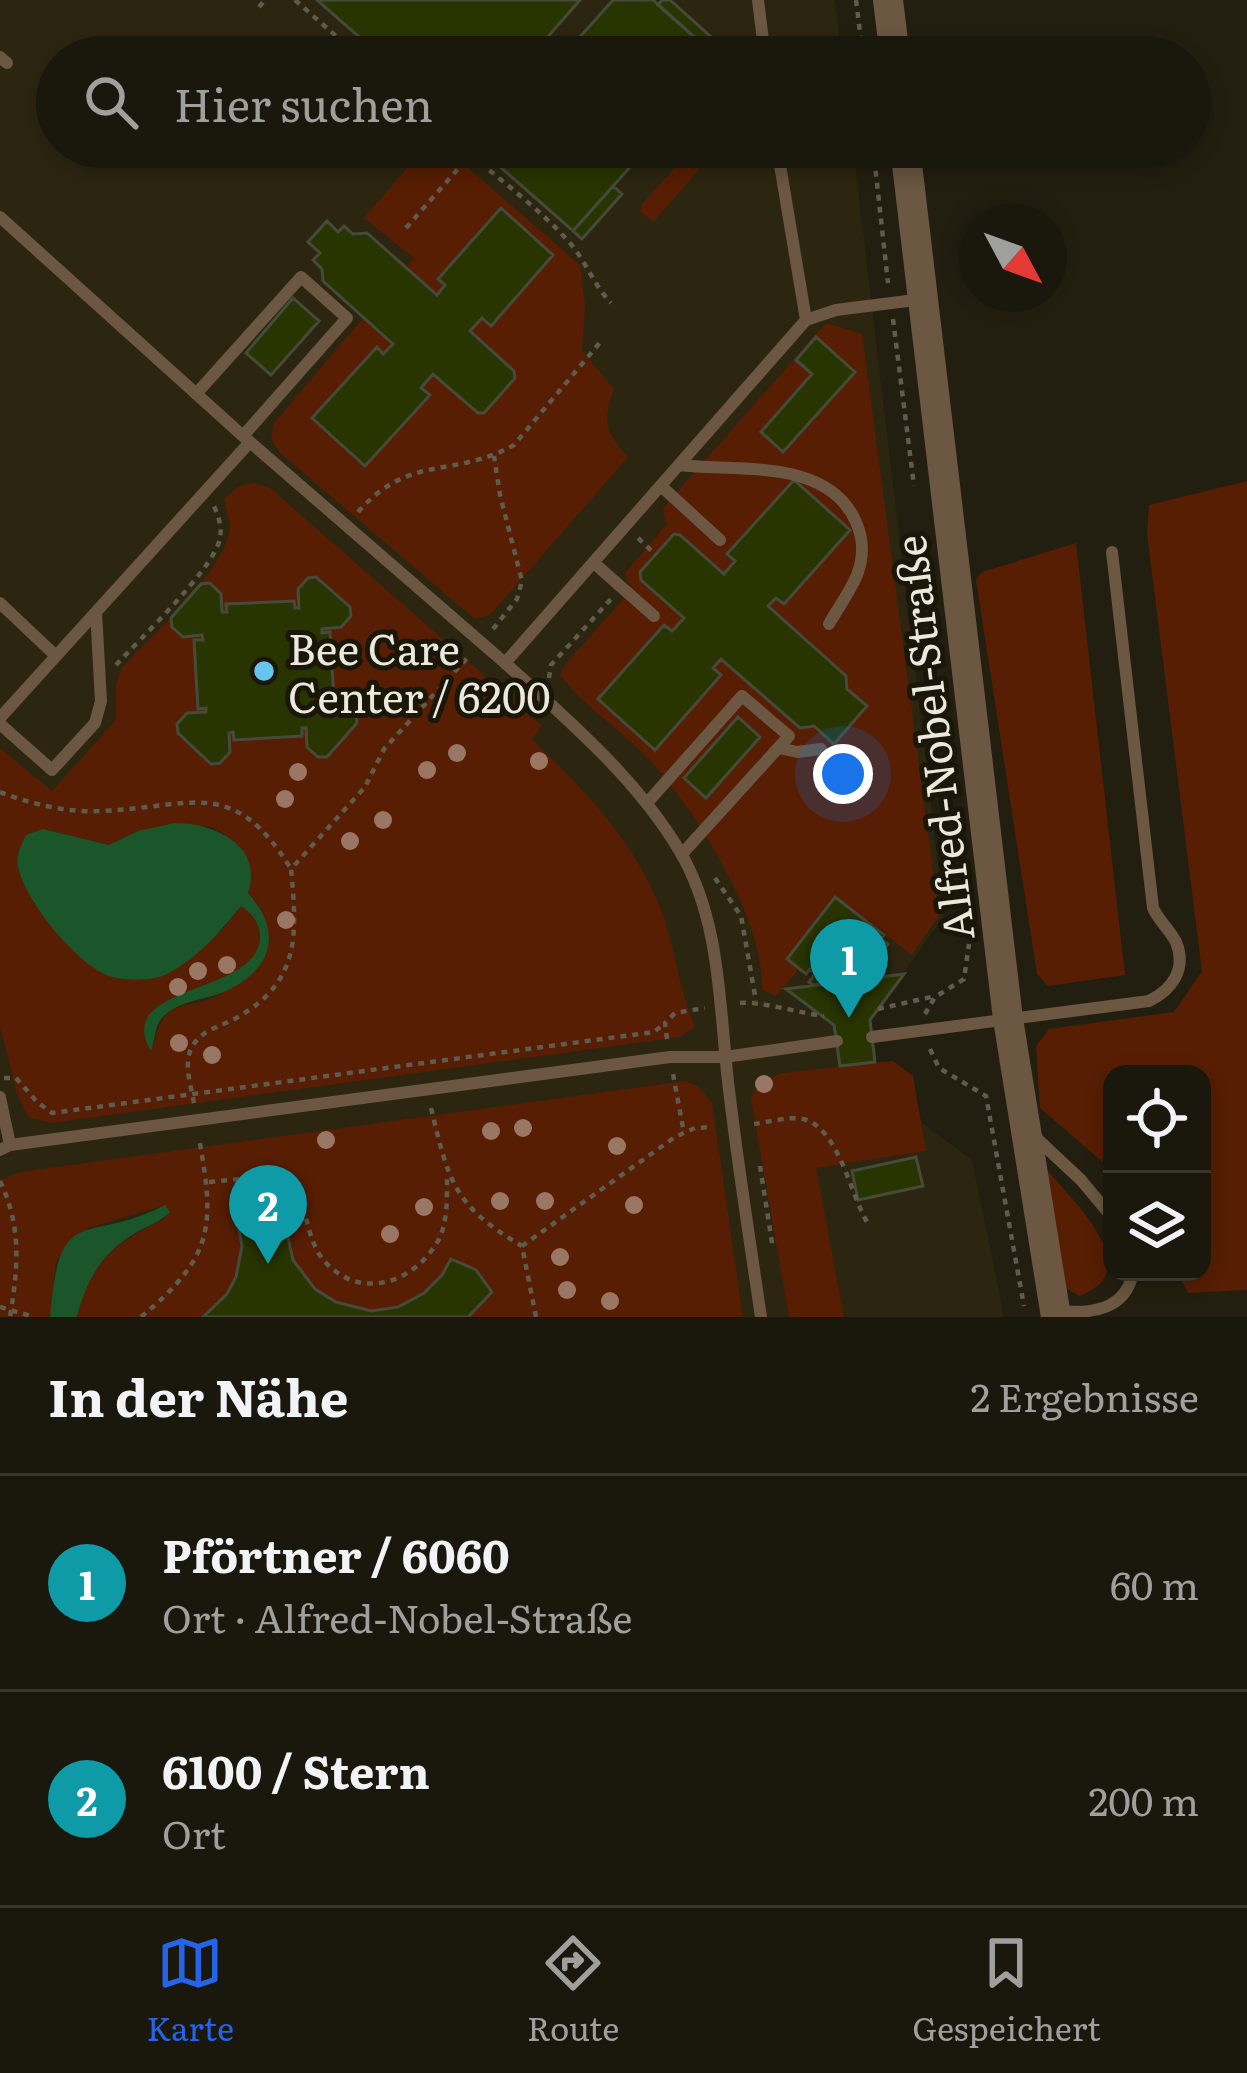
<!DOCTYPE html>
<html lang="de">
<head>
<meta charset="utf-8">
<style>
	:root { --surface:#1a170c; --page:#27241a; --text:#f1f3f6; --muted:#9f9f9d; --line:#38362d; --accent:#2563eb }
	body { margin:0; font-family:Literata,serif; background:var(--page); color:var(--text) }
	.controls { position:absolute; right:36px; bottom:36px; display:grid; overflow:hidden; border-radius:24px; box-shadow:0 6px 18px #0003 }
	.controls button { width:108px; height:108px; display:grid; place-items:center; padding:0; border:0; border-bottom:3px solid var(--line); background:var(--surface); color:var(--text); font:60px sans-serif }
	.compass { position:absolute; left:959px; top:204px; width:108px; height:108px; border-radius:50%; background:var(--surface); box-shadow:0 6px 18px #0003; rotate:131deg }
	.you { position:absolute; left:843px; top:774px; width:42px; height:42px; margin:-30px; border:9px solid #fff; border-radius:50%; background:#1a73e8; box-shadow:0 0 0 18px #1a73e833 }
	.badge { display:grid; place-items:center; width:78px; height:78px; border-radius:50%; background:var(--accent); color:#fff; font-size:39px; font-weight:700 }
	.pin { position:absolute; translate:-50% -99px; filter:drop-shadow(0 3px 6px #0008) }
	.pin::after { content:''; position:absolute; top:63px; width:42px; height:36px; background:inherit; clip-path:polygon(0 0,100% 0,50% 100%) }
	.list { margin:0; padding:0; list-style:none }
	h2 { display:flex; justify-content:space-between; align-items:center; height:156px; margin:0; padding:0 48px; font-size:51px }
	h2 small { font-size:39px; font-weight:400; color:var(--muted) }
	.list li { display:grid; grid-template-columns:78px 1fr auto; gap:36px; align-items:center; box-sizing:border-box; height:216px; padding:0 48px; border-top:3px solid var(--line) }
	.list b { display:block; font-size:45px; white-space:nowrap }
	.list p { margin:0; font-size:39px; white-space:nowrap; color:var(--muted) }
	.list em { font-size:39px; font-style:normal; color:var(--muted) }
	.icon { flex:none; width:66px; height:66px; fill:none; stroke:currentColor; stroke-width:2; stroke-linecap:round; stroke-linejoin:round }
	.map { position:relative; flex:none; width:1247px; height:1317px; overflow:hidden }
	.search { position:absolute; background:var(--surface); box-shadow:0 6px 18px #0003; left:36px; right:36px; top:36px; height:132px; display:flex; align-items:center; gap:30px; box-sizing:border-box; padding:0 42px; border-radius:66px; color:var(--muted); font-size:45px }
	.sheet { height:588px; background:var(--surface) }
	nav { display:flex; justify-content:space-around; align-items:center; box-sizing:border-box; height:168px; border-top:3px solid var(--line); background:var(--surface); font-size:33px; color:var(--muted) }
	nav a { display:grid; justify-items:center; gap:6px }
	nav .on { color:var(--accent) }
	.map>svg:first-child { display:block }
	.built { fill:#2c2610 }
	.green { fill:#571e03; fill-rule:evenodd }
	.water { fill:#1b552a }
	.building { fill:#293501; stroke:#454a3b; stroke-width:3 }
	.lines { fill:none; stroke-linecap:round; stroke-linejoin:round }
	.path { stroke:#5f5b4e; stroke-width:4.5; stroke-dasharray:6 6; stroke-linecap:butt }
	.service { stroke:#6b5742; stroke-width:12 }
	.tertiary { stroke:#6b5742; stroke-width:30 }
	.tree { fill:#997764 }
	.poi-dot { fill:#66c4ef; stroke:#1a1608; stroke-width:4.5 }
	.labels { text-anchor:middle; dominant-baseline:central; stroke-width:10; stroke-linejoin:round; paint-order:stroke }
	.poi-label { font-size:42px; fill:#ebe8de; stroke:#1a1608; text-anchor:start }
	.street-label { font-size:42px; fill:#ebe8de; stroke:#1a1608 }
</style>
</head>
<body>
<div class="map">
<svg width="1247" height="1317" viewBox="0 0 1247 1317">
	<rect width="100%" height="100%" fill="#231f10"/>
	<path class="built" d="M0,0H835L842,57H57V147H853L944,916L870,1020L875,1062L857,1065L860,1077L972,1160L1004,1317H0Z"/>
	<path class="green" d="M425,147H444L580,265L585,305L582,351L614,389C602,420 605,432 628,457L490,615L475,619L279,452L271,438L274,423L414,258L364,218Z
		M694,147H719L653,222L640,211L641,205Z
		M826,323L862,334L939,916L912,955L835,897L787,959L799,969L776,996L762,989C765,919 691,801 642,752C615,726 583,705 560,675L564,666L632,589L624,574L667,524L663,508Z
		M1247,481V1290L1188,1293L1177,1272H1202V1074H1112V1170L1040,1108L1036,1046L1049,1029L1174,1012L1202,971L1147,534L1149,505Z
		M254,483L270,488L542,726L532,739C587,793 638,844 664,918C676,954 679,991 695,1026L680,1037L51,1123L30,1118C12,1091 11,1060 0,1029V748L52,791L116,720V685L121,669C149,638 228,568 230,527C230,519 226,508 224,499L239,486ZM209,826C238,839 259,861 248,893L258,904L270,941C257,956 241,982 224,992C185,1016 167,988 153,1047V1011C182,986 258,983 260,938C260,923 253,914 242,905L222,930L163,976C73,955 64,956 19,871L43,829L109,845L138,831Z
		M1076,543L1125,975L1048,986L1037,974L976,580L982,572Z
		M893,1061L913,1076L926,1151L816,1168L844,1317H789L751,1098L760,1082L782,1073Z
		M685,1081L698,1086L712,1103L743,1317H77C91,1263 112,1244 162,1220L165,1205L88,1228L56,1261L50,1317H0V1180L20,1172Z
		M1047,1170C1073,1201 1149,1271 1079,1296L1066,1288Z"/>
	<path class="water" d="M175,823C214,823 264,845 248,893C283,932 273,969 226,991C206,1000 180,1000 164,1016C154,1025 156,1039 151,1051C111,983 259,996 260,937C260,923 252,913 241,906C221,931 195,961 165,975C152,981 123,981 109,976C76,963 29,905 19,871C15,858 20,847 26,835L43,829L109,845L138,831Z
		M165,1205L170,1212C160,1222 149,1225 137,1232C102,1252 87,1279 77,1317H50C60,1199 84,1247 165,1205Z"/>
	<path class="building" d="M317,0H580L530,57H382Z
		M613,0H653L717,57H562Z
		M662,0H670L730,54L717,57L658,5Z
		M482,147H648L573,231L480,149Z
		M613,186L622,194L582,239L573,231Z
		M501,208L553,255L491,326L482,318L470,331L514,371L515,378L484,413H478L433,374L421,388L430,395L365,466L312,418L377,347L383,354L393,344L323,281L322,269L313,260L320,253L308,242L327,221L338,232L344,226L353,234L367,233L437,295L445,285L438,279Z
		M293,298L319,321L271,375L246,353Z
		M816,337L855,372L783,452L761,432L812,374L796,360Z
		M794,480L850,530L784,604L776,598L768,606L846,676L847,689L867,706L834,744L814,726L800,728L721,659L713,668L721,675L655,750L598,699L664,625L672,631L684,618L641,580L640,572L674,534L680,535L724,574L735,561L727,554Z
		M316,577L350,607L351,616L341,627L322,629V633L330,632L334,701H326V705L345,704L356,714L357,723L327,757H318L307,747L306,728H302V736L234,740L233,732L229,733L230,752L220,763L211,764L178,733L177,724L187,713L206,712V708L198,709L194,640H203L202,635L183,637L172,627L171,618L201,584L210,583L221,594L222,612H227L226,604L294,601L295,608H299L298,589L308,578Z
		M738,717L760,737L706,798L684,778Z
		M835,897L884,935L881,939L888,944L875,961L869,956L864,963L877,973L875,976L813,985L809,982L816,973L810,969L806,974L787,959Z
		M904,974L870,1020L875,1062L840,1066L834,1025L786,989Z
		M916,1157L923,1186L858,1200L852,1171Z
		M261,1204L288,1209L287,1233L293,1260L315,1289L336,1302L371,1311L398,1307L424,1293L442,1275L451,1259L476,1270L492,1292L468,1317H203L227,1294L236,1277L242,1246L236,1214Z"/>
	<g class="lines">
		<path class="path" d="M295,0L360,57
			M856,0L863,57
			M259,7L265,0
			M462,147C497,178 538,207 569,242C586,261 593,284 611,303
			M873,147L888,283
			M406,228L471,154
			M893,319L914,486
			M358,512C410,453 453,479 514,445L602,340
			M638,538L656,555
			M493,629L517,599L522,581L500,495L494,456
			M116,665C140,639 210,572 219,542C223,529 219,518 214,506
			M549,678L551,665L611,599
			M0,792C31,804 68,813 102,811C193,807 233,775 291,869
			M715,878L741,916L756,1001
			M740,1003C761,1001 799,1013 824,1016
			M878,1009L931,997
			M925,1014L935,997L964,979L969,944
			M667,1039L665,1023L675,1013L705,1008
			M930,1049L939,1068L986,1096L1024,1306
			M673,1074L684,1133
			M4,1078H16L37,1102L52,1113L654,1032L665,1023
			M194,1103C191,1086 183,1063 192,1047C202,1029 221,1027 238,1017C301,981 297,933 291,869L365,787L384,749L469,656
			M431,1108C449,1182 453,1205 522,1246
			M754,1124C769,1122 788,1116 803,1119C838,1127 850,1193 867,1222
			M760,1166L773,1249
			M0,1181C22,1227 18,1268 10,1317
			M209,1182C241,1179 268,1174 297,1190C308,1215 308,1247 329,1266C365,1300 415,1281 438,1241C448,1222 447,1197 447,1177
			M0,1307L34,1317
			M141,1317C214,1256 215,1227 199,1138
			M536,1317L522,1246L675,1137L695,1128L713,1127"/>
		<path class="service" d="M758,0L765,57
			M0,57L7,63
			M0,217L243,436L505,663L806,320L777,147
			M806,320L836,310L923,299
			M196,394L301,277L347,318L243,436
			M679,465C736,472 828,457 856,522C864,540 864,556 857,575C850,592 838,608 829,624
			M661,486L720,540
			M594,563L654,616
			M0,603L56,656
			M505,663C567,719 636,778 679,850C722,921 719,1011 729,1090C738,1166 750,1242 761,1317
			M0,718L250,442
			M0,724L52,770L95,723L101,701L96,612
			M779,748L797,752L821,749
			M647,803L742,696L789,736L682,854
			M872,1037L1149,1001C1172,990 1187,969 1176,942C1170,930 1159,921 1153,908L1112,552
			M0,1097L10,1145
			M1034,1136L1081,1180L1112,1217
			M0,1150L10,1145L670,1057H725L837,1041
			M1056,1311C1090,1314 1126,1311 1133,1272"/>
		<path class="tertiary" d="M888,0L895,57
			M905,147L1008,1019L1056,1317"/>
	</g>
	<g class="tree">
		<circle cx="457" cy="753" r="9"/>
		<circle cx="539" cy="761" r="9"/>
		<circle cx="427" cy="770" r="9"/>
		<circle cx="298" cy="772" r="9"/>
		<circle cx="285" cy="799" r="9"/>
		<circle cx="383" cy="820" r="9"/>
		<circle cx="350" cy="841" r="9"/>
		<circle cx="286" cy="920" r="9"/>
		<circle cx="227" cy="965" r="9"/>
		<circle cx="198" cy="971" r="9"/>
		<circle cx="178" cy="987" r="9"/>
		<circle cx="179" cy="1043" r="9"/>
		<circle cx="212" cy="1055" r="9"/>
		<circle cx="764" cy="1084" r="9"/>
		<circle cx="523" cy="1128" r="9"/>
		<circle cx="491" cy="1131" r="9"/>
		<circle cx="326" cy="1140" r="9"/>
		<circle cx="617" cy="1146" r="9"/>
		<circle cx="500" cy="1201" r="9"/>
		<circle cx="545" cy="1201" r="9"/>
		<circle cx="634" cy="1205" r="9"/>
		<circle cx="424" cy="1207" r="9"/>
		<circle cx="390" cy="1234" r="9"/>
		<circle cx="560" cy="1257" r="9"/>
		<circle cx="567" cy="1290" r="9"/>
		<circle cx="610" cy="1301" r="9"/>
	</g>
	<circle class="poi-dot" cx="264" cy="671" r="12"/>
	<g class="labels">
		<g class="poi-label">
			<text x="288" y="647">Bee Care<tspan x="288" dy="48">Center / 6200</tspan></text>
		</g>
		<g class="street-label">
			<text transform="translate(932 738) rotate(-97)">Alfred-Nobel-Straße</text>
		</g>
	</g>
</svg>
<div class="controls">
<button><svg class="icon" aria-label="locate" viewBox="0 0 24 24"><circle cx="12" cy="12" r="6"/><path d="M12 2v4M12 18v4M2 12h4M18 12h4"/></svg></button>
<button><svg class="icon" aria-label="layers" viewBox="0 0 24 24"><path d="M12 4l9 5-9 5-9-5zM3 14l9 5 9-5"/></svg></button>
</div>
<svg class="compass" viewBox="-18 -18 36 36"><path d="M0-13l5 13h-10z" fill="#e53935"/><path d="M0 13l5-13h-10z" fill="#9f9f9d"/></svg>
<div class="you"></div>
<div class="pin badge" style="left:849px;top:1018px;background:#0f9aa8">1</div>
<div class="pin badge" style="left:268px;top:1264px;background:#0f9aa8">2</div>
<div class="search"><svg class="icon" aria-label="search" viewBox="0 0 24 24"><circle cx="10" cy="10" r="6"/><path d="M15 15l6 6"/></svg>Hier suchen</div>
</div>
<section class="sheet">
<h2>In der Nähe<small>2 Ergebnisse</small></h2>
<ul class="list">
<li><span class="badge" style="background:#0f9aa8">1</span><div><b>Pförtner / 6060</b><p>Ort · Alfred-Nobel-Straße</p></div><em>60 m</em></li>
<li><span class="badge" style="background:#0f9aa8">2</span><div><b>6100 / Stern</b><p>Ort</p></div><em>200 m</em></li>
</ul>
</section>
<nav>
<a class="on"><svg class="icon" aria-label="map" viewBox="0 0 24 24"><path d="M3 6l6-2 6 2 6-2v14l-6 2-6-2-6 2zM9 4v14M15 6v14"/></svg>Karte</a>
<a><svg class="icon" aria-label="directions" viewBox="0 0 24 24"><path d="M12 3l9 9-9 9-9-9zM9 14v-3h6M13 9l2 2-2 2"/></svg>Route</a>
<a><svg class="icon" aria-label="saved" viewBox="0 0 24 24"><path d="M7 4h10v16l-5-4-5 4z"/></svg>Gespeichert</a>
</nav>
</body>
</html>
